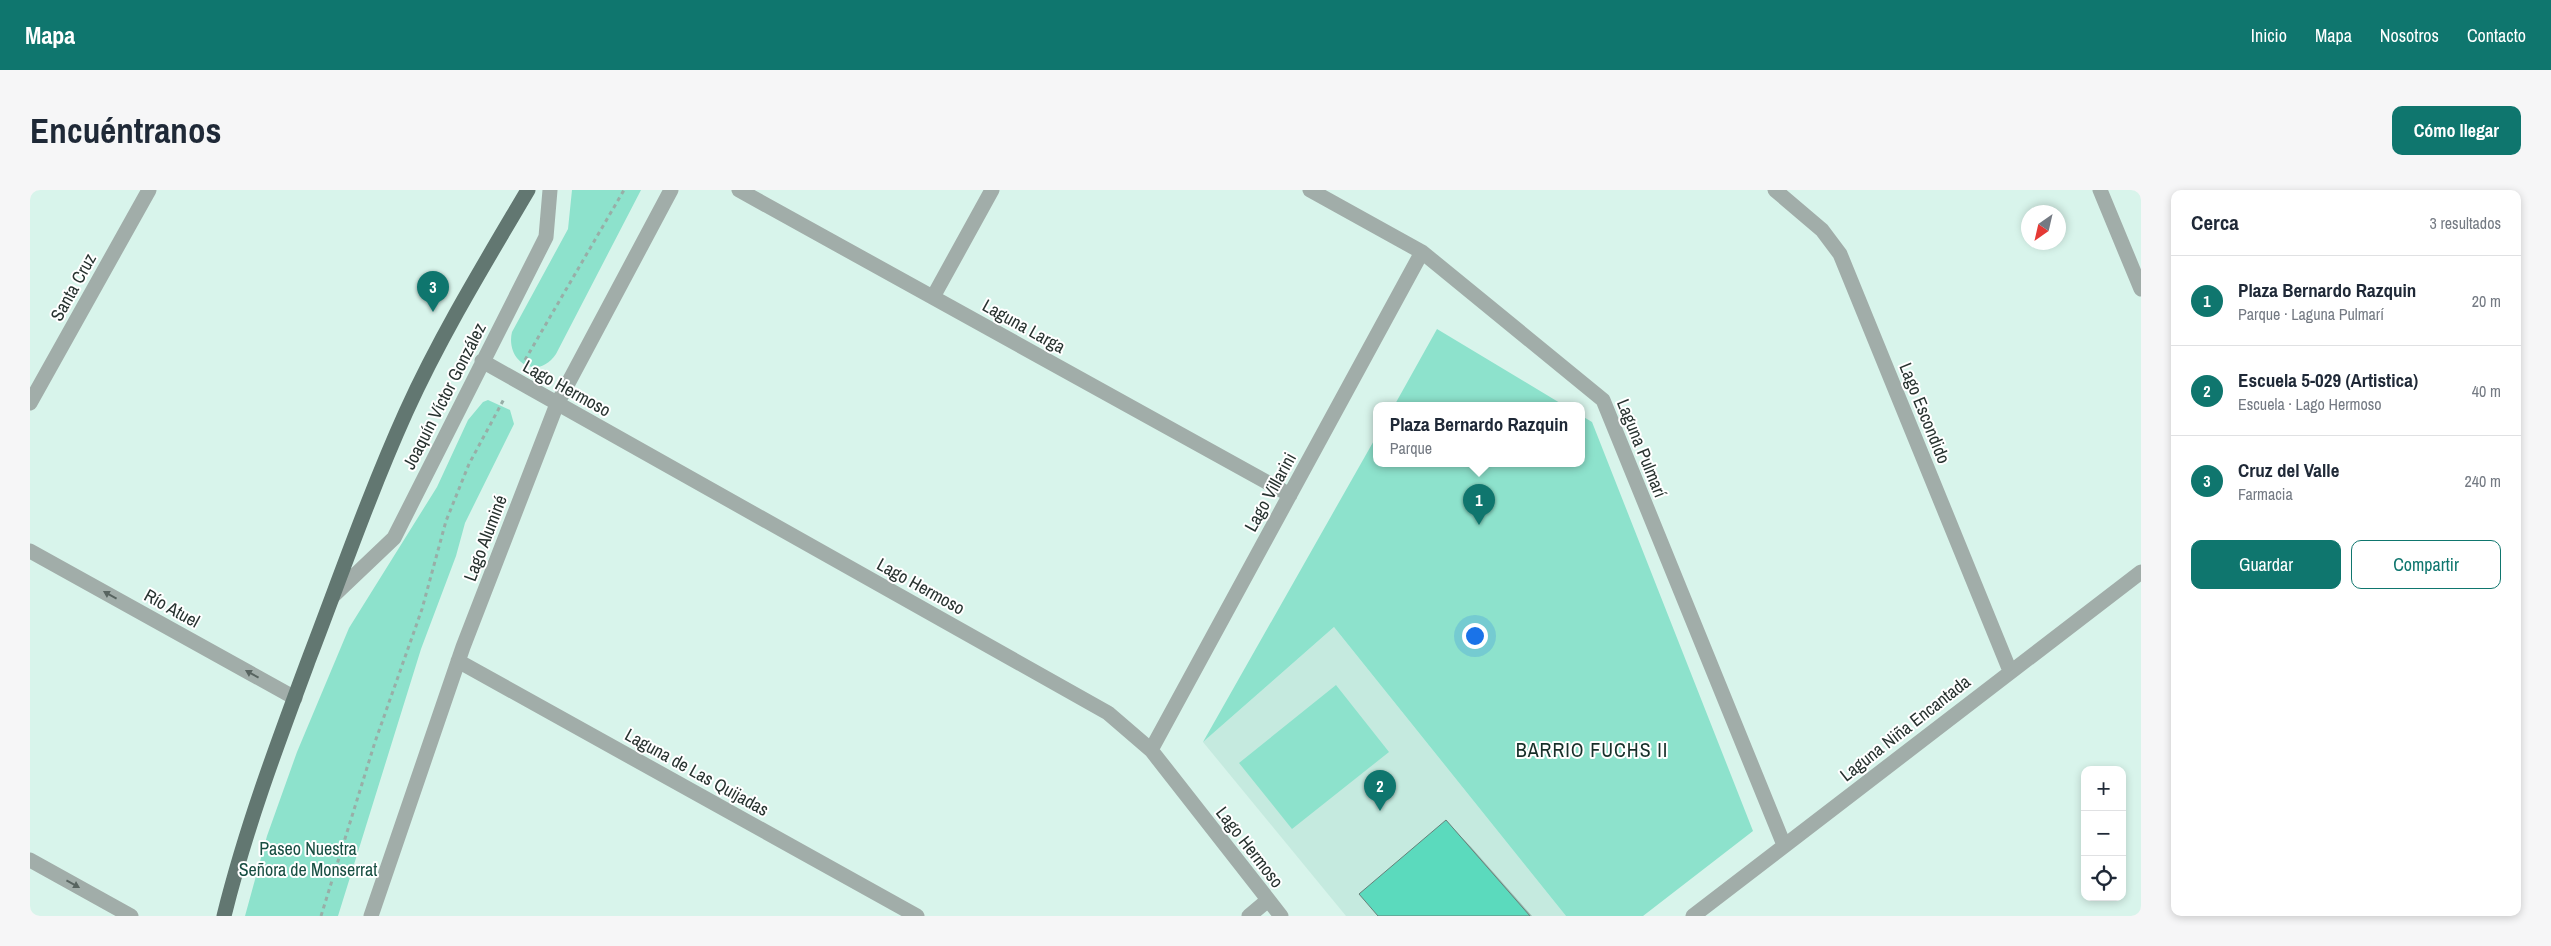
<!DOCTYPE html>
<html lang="es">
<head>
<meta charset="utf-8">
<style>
	:root { --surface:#fff; --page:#f6f6f7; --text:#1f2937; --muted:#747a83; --line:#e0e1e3; --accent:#0f766e }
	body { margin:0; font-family:"Archivo Narrow",sans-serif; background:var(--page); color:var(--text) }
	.controls { position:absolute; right:15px; bottom:15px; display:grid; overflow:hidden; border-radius:10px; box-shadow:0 2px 8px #0003 }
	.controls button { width:45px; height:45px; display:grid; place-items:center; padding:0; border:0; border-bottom:1px solid var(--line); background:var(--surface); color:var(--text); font:25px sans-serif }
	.compass { position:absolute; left:1991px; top:15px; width:45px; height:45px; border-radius:50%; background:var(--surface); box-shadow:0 2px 8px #0003; rotate:214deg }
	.you { position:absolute; left:1444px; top:445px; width:18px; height:18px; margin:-12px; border:4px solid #fff; border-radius:50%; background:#1a73e8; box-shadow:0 0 0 8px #1a73e833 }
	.badge { display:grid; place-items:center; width:32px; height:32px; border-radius:50%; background:var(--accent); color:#fff; font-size:16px; font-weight:700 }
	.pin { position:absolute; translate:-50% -41px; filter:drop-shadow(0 1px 2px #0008) }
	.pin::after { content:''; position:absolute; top:26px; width:18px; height:15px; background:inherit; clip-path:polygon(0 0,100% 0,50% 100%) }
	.popup { position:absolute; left:1343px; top:212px; width:212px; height:65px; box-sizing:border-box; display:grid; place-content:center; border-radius:10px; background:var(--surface); filter:drop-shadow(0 1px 4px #0005); font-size:16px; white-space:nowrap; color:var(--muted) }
	.popup b { font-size:19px; color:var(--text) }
	.popup::after { content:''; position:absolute; left:50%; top:100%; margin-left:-10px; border:10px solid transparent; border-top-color:var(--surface) }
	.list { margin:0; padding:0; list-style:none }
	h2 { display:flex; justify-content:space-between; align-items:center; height:65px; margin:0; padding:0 20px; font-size:21px }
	h2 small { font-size:16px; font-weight:400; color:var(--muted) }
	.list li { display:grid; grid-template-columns:32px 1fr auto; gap:15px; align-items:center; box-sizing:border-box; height:90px; padding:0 20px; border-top:1px solid var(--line) }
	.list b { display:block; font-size:19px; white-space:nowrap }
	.list p { margin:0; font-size:16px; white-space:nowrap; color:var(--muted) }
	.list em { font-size:16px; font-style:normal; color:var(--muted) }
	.actions { display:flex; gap:10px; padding:15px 20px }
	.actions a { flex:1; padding:11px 0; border:1px solid var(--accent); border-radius:10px; text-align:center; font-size:18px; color:var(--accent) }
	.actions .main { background:var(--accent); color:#fff }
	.icon { flex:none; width:28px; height:28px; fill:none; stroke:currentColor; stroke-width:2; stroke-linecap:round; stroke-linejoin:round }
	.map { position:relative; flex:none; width:2111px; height:726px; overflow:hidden; border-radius:10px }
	header { display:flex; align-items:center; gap:30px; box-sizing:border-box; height:70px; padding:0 25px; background:var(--accent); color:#fff }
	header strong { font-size:24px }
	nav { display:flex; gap:28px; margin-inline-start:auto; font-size:18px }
	.intro { display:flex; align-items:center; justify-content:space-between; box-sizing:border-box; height:120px; padding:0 30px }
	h1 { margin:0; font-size:35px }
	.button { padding:12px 22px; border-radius:10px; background:var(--accent); color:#fff; font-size:18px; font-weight:700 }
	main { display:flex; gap:30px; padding:0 30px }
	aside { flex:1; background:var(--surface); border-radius:10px; box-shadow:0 2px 8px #0003 }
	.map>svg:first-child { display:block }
	.built { fill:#c5eadf }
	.green { fill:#8de2cc }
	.shadow { fill:#0003 }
	.building { fill:#5bdabd; stroke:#668079 }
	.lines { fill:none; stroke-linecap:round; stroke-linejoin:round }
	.path { stroke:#98aea7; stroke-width:3; stroke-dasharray:4 4; stroke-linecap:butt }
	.minor { stroke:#a1ada9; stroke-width:15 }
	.major { stroke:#627771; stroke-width:15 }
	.oneway { fill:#586460 }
	.labels { text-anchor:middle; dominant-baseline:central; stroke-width:4; stroke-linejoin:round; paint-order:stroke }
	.street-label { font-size:18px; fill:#283330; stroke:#fff }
	.park-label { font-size:18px; fill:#174e42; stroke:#fff }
	.quarter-label { font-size:20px; letter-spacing:1px; fill:#172f29; stroke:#fff }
</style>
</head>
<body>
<header>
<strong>Mapa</strong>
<nav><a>Inicio</a><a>Mapa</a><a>Nosotros</a><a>Contacto</a></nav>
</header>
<div class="intro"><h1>Encuéntranos</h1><a class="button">Cómo llegar</a></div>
<main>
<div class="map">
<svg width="2111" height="726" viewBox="0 0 2111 726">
	<rect width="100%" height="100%" fill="#d8f4eb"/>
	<path class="built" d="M1304,437L1536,726H1316L1173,552Z"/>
	<path class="green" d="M542,0H611L526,164C507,192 475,171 482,142L538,39Z
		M1407,139L1535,216H1364Z
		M458,210L480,220L484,234L435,333L426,366L391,459L308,726H215L237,646L267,562L319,438L407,297L438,230L453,212Z
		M1552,226L1562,232L1723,641L1613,726H1536L1304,437L1173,552L1346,247V274H1552Z
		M1306,495L1359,562L1262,639L1209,573Z"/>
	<path class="shadow" d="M1416,631L1441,657L1502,726H1350Z"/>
	<path class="building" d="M1416,630L1500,726H1348L1329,704Z"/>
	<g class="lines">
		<path class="path" d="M495,170L594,0
			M291,726L345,552L392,419L416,331L439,274L474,209"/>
		<path class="minor" d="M709,0L1260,305
			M1280,0L1392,62L1573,210L1754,655
			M1745,0L1792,40L1810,64L1980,481
			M2070,0L2111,99
			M903,107L962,0
			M452,171L1078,523L1121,560L1251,726
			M0,213L119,0
			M0,361L265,508
			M303,406L364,348L516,47L520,0
			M428,471L887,726
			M1121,560L1392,62
			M0,670L101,726
			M341,726L433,457L527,214L641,0
			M1219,726L1238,710
			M1663,726L2111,382"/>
		<path class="major" d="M194,726C216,637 248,552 280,466C311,385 340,302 376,222C411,145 455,73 498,0"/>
	</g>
	<defs><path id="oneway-solid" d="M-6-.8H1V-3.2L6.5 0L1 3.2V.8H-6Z" transform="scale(1.25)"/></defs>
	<g class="oneway">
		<use href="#oneway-solid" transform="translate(80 405) rotate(-151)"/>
		<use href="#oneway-solid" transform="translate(222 484) rotate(-151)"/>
		<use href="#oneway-solid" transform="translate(43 694) rotate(29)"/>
	</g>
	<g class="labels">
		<g class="street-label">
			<text transform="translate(43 97) rotate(-61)">Santa Cruz</text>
			<text transform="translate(994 136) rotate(29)">Laguna Larga</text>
			<text transform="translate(537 198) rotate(29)">Lago Hermoso</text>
			<text transform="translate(414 206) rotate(-63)">Joaquín Víctor González</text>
			<text transform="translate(1895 223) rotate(68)">Lago Escondido</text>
			<text transform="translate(1612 258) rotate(68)">Laguna Pulmarí</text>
			<text transform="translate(1240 302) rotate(-61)">Lago Villarini</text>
			<text transform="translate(455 348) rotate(-69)">Lago Aluminé</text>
			<text transform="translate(891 396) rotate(29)">Lago Hermoso</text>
			<text transform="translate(142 418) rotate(29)">Río Atuel</text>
			<text transform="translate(1875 538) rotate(-38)">Laguna Niña Encantada</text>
			<text transform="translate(667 582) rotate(29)">Laguna de Las Quijadas</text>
			<text transform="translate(1220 657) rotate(52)">Lago Hermoso</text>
		</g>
		<g class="park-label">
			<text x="278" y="658">Paseo Nuestra<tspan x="278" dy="21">Señora de Monserrat</tspan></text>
		</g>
		<g class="quarter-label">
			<text x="1562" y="559">BARRIO FUCHS II</text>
		</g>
	</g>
</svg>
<div class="controls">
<button>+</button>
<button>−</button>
<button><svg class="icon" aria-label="locate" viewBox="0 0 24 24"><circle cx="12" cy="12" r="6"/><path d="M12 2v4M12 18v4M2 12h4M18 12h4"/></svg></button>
</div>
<svg class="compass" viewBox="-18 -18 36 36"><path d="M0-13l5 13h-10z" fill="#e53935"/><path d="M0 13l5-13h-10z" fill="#747a83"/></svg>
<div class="you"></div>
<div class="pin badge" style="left:1449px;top:335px">1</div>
<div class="popup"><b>Plaza Bernardo Razquin</b>Parque</div>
<div class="pin badge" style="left:1350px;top:621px">2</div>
<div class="pin badge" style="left:403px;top:122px">3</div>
</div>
<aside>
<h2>Cerca<small>3 resultados</small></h2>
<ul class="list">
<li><span class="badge">1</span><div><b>Plaza Bernardo Razquin</b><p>Parque · Laguna Pulmarí</p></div><em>20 m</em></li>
<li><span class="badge">2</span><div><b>Escuela 5-029 (Artistica)</b><p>Escuela · Lago Hermoso</p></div><em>40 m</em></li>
<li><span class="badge">3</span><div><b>Cruz del Valle</b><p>Farmacia</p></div><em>240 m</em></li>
</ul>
<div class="actions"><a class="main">Guardar</a><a>Compartir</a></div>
</aside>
</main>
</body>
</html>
